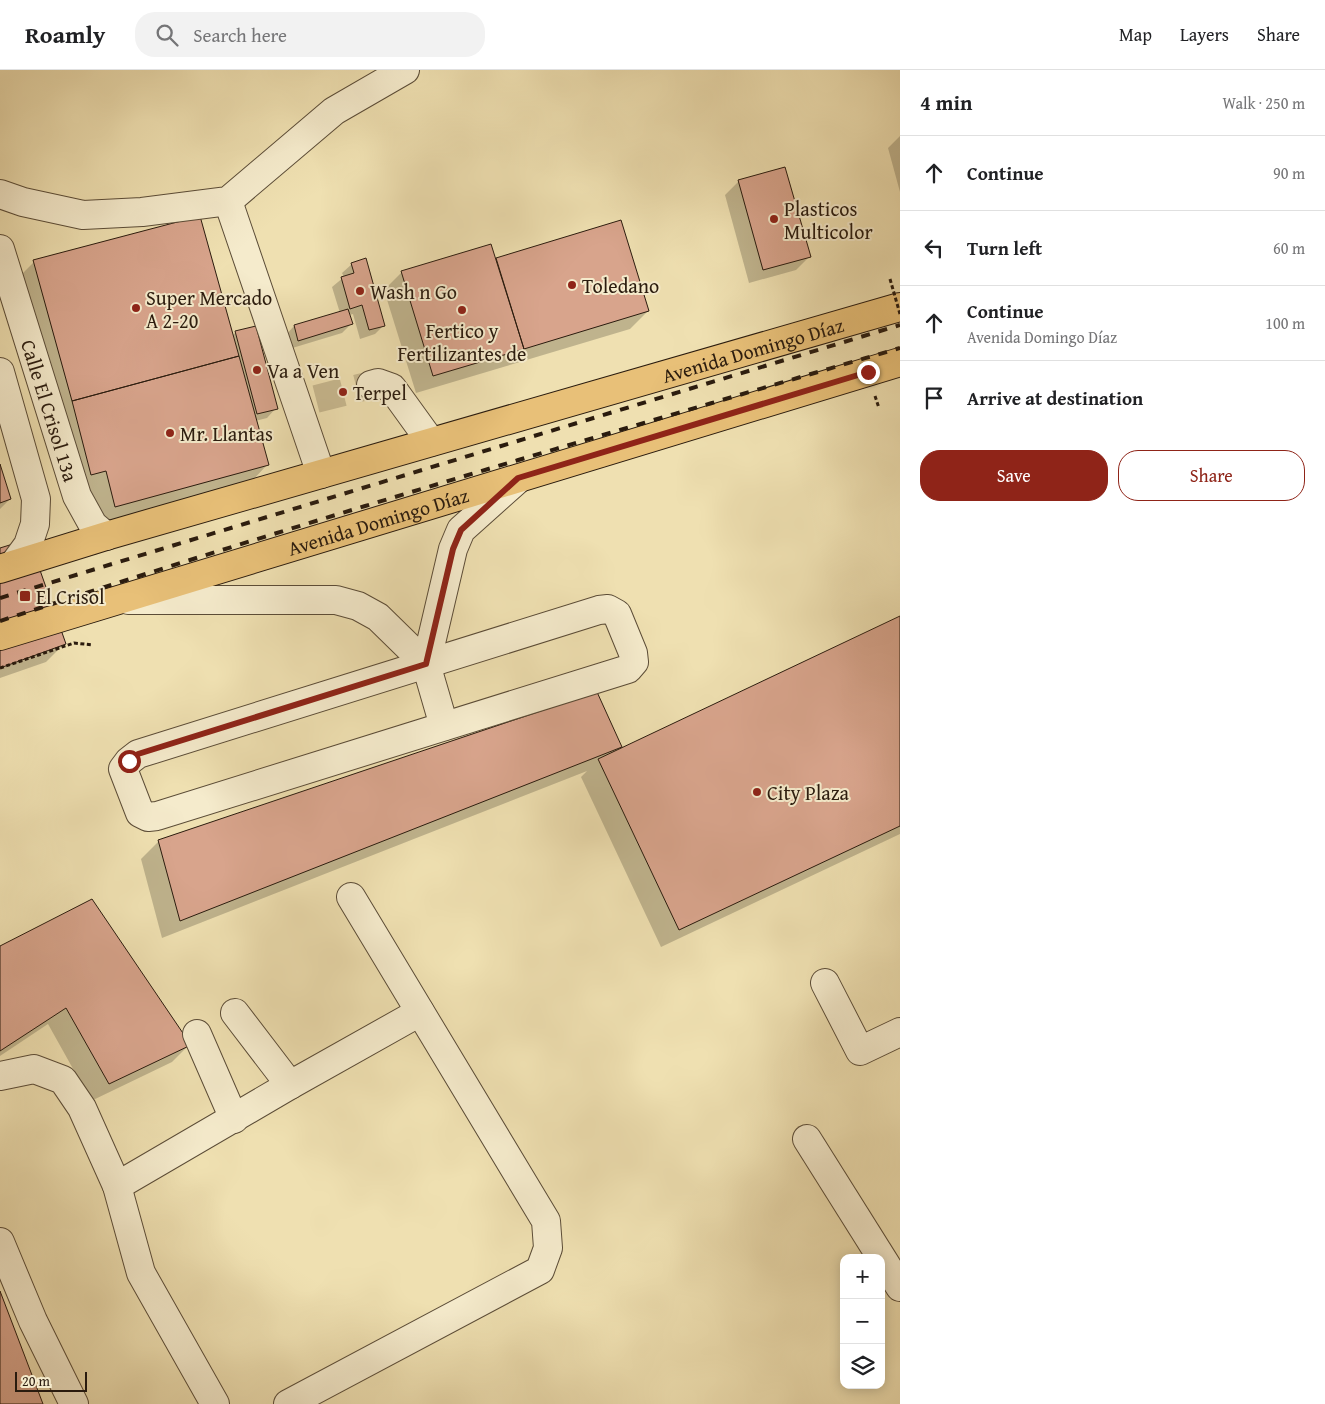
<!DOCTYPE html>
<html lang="en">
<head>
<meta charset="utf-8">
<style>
	:root { --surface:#fff; --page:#f2f2f2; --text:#202124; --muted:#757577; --line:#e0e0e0; --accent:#8f2418 }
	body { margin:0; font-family:"Gentium Book Plus",serif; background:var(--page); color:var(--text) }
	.controls { position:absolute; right:15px; bottom:15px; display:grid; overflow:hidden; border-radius:10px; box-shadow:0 2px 12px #0003 }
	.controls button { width:45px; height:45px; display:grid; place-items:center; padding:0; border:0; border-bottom:1px solid var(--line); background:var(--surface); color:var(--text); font:25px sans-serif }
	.scale { position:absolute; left:15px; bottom:12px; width:72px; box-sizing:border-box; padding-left:5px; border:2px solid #2a1b0e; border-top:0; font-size:14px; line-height:18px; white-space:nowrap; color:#2a1b0e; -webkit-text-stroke:4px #f5ebcc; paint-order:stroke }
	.stop { position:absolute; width:15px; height:15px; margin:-11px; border:4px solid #8f2418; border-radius:50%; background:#fff }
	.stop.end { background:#8f2418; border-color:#fff; box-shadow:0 1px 5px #0008 }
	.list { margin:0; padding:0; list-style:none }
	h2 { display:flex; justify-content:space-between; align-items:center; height:65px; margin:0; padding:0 20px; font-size:21px }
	h2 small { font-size:16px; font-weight:400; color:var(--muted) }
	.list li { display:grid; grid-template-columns:32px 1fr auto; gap:15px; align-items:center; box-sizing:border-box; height:75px; padding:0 20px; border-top:1px solid var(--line) }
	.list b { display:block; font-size:19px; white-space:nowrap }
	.list p { margin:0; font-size:16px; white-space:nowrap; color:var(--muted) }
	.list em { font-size:16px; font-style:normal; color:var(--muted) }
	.actions { display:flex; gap:10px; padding:15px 20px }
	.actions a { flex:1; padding:11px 0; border:1px solid var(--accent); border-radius:20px; text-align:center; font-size:18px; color:var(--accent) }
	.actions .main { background:var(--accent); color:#fff }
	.icon { flex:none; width:28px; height:28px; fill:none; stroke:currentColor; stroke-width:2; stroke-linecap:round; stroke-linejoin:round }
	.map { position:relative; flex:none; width:900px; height:1334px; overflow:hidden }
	header { display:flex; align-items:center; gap:30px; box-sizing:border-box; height:70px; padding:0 25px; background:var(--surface); border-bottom:1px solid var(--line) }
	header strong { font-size:24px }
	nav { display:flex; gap:28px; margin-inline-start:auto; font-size:18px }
	.search { width:350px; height:45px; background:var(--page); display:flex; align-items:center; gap:12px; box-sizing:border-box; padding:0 18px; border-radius:20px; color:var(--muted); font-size:19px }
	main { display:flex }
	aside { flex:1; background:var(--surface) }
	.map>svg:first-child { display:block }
	.shadow { fill:#0003 }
	.building { fill:#d8a48c; stroke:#2a1b0e }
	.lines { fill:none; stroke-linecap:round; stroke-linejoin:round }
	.minor-tunnel { stroke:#c8b990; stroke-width:28; stroke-dasharray:28 14; stroke-linecap:butt }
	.minor-casing { stroke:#5b4c37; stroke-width:30 }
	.major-casing { stroke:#2a1b0e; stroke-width:30 }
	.path { stroke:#2a1b0e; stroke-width:3; stroke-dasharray:4 2.5; stroke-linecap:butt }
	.minor { stroke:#f5ebcc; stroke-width:28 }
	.major { stroke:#e8c078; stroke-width:28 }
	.rail { stroke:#2a1b0e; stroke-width:4; stroke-dasharray:9 9; stroke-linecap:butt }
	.path-bridge { stroke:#2a1b0e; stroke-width:3; stroke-dasharray:4 2.5; stroke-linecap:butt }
	.route { stroke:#8f2418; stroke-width:6 }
	.poi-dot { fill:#8f2418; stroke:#f5ebcc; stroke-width:2 }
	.labels { text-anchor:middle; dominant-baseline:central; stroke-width:4; stroke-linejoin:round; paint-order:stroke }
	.poi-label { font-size:20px; fill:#2a1b0e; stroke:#f5ebcc; text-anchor:start }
	.street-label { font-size:20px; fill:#2a1b0e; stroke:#f5ebcc }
</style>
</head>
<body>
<header>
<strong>Roamly</strong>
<div class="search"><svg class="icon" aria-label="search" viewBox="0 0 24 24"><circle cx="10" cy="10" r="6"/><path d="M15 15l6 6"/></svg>Search here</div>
<nav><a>Map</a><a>Layers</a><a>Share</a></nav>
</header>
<main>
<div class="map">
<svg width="900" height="1334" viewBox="0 0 900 1334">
	<rect width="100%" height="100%" fill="#efe0b1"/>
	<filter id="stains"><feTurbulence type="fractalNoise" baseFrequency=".004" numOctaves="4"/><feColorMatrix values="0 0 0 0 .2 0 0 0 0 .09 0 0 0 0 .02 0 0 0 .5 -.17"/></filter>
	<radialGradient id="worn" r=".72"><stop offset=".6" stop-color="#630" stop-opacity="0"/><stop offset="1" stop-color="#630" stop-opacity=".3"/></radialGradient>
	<path class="shadow" d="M900,66V122L888,78Z
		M739,111L809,187L796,200L749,213L725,125Z
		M621,152L648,241L630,259L416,323L384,220L402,202L495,190Z
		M34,192L232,266L236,262L276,338L267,348L255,351L267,395L250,413L97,454L16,210Z
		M352,194L384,255L375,264L360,269L353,244L349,245L351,254L342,263L289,279L285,266L294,256L340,243L332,217L344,207L342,203Z
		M0,398L10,429L0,439Z
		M0,479L64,574L46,592L0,608Z
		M900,547V764L661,877L581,707L587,701L162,868L141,789L159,771L596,624L622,679Z
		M0,877L190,974L172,992L91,1031L48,954L0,986Z"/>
	<path class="building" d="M785,97L811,187L763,200L738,110Z
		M200,146L239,286L72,331L33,190Z
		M621,150L649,241L524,279L496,188Z
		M491,174L524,279L433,306L401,201Z
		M366,188L385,256L369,260L362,235L350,239L341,207L354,203L351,193Z
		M348,239L353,254L298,271L294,255Z
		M256,256L278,339L257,344L235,261Z
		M239,286L269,395L115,437L106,401L91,405L72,331Z
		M0,394L11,429L0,433Z
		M29,469L66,574L0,598V478Z
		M900,546V756L679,860L598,689Z
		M597,622L622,677L180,851L158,770Z
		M92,829L191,975L109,1014L66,938L0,981V876Z
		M0,1221L43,1334H0Z"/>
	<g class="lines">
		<path class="minor-tunnel" d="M316,329L371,315"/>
		<g class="minor-casing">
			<g id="minor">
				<path d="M0,124L23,132L83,145L142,142L228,131L334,41L405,0"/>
				<path d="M228,131L321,404"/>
				<path id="s1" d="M0,179L77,426L93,455L106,466"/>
				<path d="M0,302L36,429L35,454L28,475L14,494"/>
				<path d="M371,315L378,313L392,318L431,372"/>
				<path d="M128,530H336L358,536L378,547L426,594"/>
				<path d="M608,539L617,544L633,583L634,592L628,599L157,746L148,747L140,743L123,699L129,691L138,684L599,540Z"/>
				<path d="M444,656L426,594L453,479L461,460L518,409"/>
				<path d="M825,913L860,981L900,962"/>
				<path d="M235,943L290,1015"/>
				<path d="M197,964L234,1049"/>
				<path d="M0,1006L34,999L63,1010L82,1038L117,1116L141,1203L215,1334"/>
				<path d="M807,1069L900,1217"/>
				<path d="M117,1116L290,1015L420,942"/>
				<path d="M0,1172L33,1251L74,1334"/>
				<path d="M288,1334L540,1200L548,1178L546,1151L351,827"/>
			</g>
		</g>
		<g class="major-casing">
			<g id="major">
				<path id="s2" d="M0,499L106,466L900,237"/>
				<path id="s3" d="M0,566L900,292"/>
			</g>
		</g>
		<path class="path" d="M875,326L879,338
			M0,598L74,573L93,575"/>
		<use href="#minor" class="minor"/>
		<use href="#major" class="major"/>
		<path class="rail" d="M0,528L900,255
			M0,551C298,453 599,366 900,278"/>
		<path class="path-bridge" d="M890,209L900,244"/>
	</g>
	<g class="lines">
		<path class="route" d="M129,691L138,684L426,594L453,479L461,460L518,408L868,302"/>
	</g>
	<g class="poi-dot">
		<circle cx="774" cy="149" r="5"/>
		<circle cx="572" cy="215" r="5"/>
		<circle cx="360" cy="221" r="5"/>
		<circle cx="136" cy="238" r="5"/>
		<circle cx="462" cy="240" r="5"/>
		<circle cx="257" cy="300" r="5"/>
		<circle cx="343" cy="322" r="5"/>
		<circle cx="170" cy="363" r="5"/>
		<rect x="19" y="520" width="12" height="12" rx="2.5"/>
		<circle cx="757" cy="722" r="5"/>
	</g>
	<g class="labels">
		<g class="poi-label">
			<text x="784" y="138">Plasticos<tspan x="784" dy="23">Multicolor</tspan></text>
			<text x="582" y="215">Toledano</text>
			<text x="370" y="221">Wash n Go</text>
			<text x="146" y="227">Super Mercado<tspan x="146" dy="23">A 2-20</tspan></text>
			<text x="462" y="260" text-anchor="middle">Fertico y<tspan x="462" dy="23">Fertilizantes de</tspan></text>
			<text x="267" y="300">Va a Ven</text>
			<text x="353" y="322">Terpel</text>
			<text x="180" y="363">Mr. Llantas</text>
			<text x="36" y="526">El Crisol</text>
			<text x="767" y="722">City Plaza</text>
		</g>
		<g class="street-label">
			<text stroke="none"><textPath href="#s2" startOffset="784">Avenida Domingo Díaz</textPath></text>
			<text stroke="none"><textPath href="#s1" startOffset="169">Calle El Crisol 13a</textPath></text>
			<text stroke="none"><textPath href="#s3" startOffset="395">Avenida Domingo Díaz</textPath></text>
		</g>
	</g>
	<rect width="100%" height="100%" filter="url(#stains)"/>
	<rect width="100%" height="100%" fill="url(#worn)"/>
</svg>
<div class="controls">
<button>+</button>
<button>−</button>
<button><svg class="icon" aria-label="layers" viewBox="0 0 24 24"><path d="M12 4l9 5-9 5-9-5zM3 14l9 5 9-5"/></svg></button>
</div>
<div class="scale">20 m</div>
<div class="stop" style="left:129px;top:691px"></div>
<div class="stop end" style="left:868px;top:302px"></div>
</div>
<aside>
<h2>4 min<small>Walk · 250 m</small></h2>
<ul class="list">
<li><svg class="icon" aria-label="ahead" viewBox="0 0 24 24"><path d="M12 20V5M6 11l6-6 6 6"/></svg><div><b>Continue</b></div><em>90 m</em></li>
<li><svg class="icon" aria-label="left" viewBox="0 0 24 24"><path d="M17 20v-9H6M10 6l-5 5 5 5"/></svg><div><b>Turn left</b></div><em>60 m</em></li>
<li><svg class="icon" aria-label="ahead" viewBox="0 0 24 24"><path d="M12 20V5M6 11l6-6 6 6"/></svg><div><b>Continue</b><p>Avenida Domingo Díaz</p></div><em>100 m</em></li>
<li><svg class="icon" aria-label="arrive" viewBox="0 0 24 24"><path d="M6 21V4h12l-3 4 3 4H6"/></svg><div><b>Arrive at destination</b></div></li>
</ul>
<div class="actions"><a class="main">Save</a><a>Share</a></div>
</aside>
</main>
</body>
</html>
